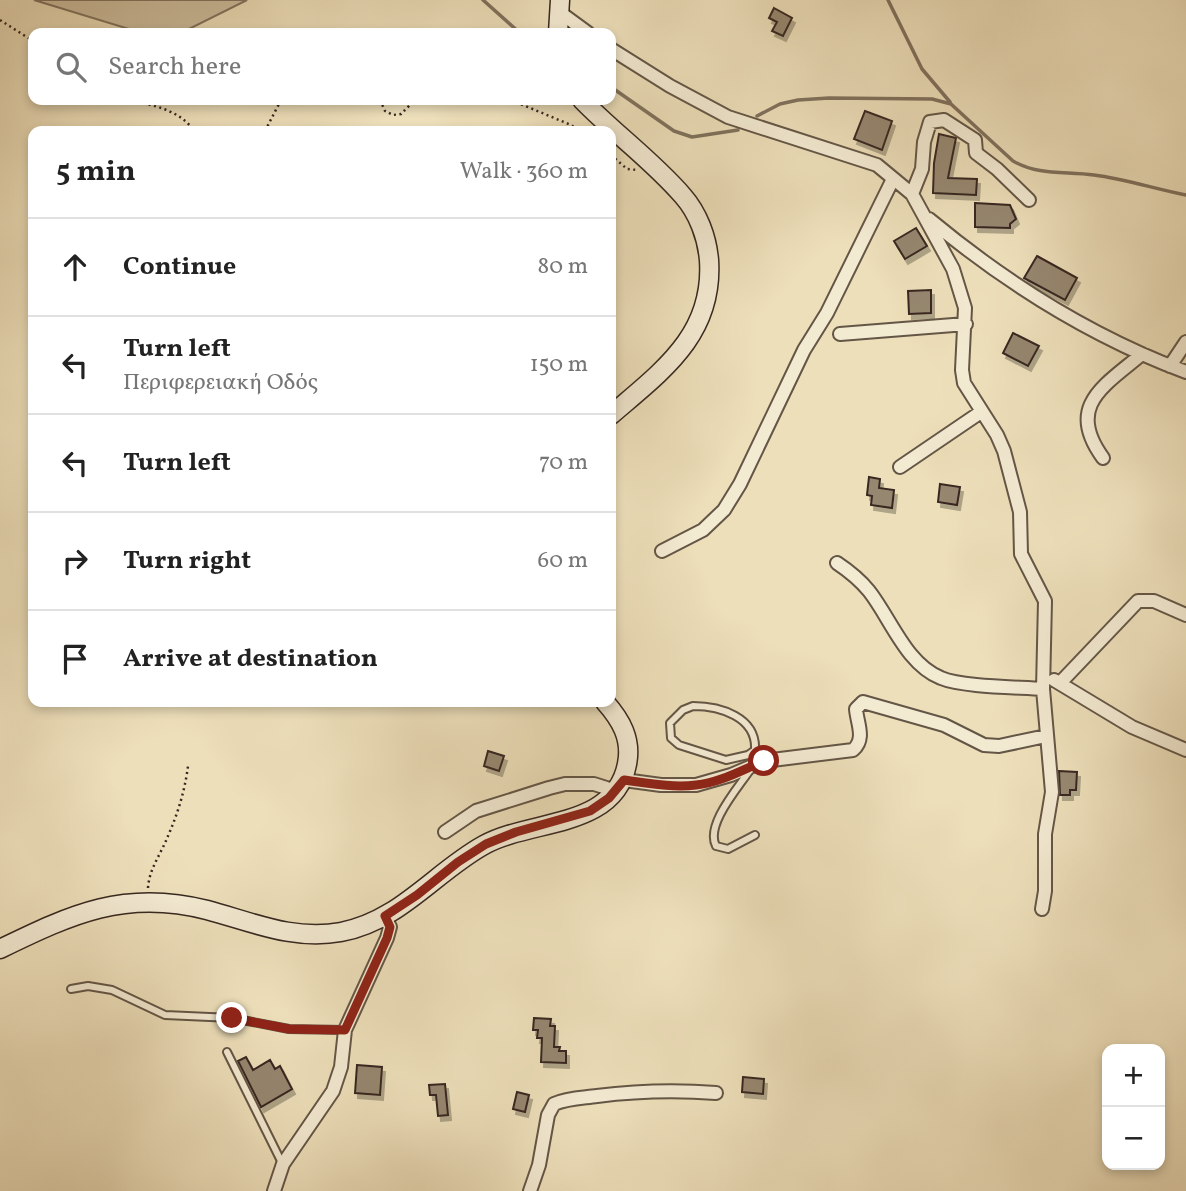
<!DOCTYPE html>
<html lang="en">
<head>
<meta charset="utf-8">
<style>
	:root { --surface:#fff; --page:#f6f6f6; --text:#222; --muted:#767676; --line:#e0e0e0 }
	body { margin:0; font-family:Vollkorn,serif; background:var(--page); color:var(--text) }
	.controls { position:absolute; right:21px; bottom:21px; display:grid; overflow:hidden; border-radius:14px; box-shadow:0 4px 10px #0003 }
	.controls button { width:63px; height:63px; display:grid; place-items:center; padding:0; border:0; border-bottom:2px solid var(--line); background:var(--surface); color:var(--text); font:35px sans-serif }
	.stop { position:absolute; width:21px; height:21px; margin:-16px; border:5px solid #8f2418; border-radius:50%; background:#fff }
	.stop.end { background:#8f2418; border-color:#fff; box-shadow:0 2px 7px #0008 }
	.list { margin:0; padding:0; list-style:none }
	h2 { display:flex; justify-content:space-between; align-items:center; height:91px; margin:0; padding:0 28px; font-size:30px }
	h2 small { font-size:23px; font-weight:400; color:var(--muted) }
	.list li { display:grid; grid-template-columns:46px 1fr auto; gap:21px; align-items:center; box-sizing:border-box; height:98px; padding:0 28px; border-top:2px solid var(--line) }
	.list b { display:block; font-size:26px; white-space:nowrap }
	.list p { margin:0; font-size:23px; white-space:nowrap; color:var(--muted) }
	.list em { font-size:23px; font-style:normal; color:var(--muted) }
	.icon { flex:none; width:38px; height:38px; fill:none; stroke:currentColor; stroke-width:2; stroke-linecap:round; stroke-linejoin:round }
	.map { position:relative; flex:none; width:1186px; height:1191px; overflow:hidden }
	.search { position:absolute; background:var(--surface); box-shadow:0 4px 10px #0003; left:28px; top:28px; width:588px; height:77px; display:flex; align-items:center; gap:18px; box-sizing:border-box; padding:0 24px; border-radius:14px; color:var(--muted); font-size:26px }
	.panel { position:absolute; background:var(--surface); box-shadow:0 4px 10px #0003; left:28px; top:126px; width:588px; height:581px; border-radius:14px }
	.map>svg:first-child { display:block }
	.green { fill:#cec0a0; stroke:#827460; stroke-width:2 }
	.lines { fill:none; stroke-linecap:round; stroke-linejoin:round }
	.stream { stroke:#7f715d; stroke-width:3.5 }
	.building { fill:#968770; stroke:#372820; stroke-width:2; filter:url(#shadow) }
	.service-casing { stroke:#645646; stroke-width:10 }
	.minor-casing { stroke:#645646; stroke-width:16 }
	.secondary-casing { stroke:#372820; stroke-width:21 }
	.path { stroke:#372820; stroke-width:2.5; stroke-dasharray:2 3.5; stroke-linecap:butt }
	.service { stroke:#f3ead2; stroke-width:6 }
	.minor { stroke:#f3ead2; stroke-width:12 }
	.secondary { stroke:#f3ead2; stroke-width:18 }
	.route { stroke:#8f2418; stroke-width:9 }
</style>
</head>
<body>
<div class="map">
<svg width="1186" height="1191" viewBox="0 0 1186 1191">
	<defs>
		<filter id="shadow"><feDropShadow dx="3" dy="5" stdDeviation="0" flood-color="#0004"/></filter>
	</defs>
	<rect width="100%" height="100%" fill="#eddfba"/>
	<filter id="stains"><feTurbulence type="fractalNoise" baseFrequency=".00286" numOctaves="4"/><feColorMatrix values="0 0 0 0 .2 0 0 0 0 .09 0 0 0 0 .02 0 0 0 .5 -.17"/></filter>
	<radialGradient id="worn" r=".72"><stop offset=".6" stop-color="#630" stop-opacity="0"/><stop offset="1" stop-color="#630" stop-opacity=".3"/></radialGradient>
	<path class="green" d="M34,0H247L181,33H142Z"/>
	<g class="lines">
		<path class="stream" d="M483,0L520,33
			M888,0L922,69L950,102
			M611,87L674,131L692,137L738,130
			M757,116L780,104L798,100L829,98L932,99L951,104L1013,161C1039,176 1065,171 1094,175C1125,179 1155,189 1186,195"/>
	</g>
	<path class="building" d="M774,8L792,18L783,36L772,31L777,22L769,18Z
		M865,111L892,121L882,150L854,139Z
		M939,134L956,138L948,178L977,179L976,195L933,193L934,163Z
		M975,203L1010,205L1016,219L1010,224V228L975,227Z
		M916,228L927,246L905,259L894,241Z
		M1037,256L1077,278L1065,300L1024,278Z
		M931,290V313L909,314L908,291Z
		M1013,333L1039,346L1028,366L1003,353Z
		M869,477L880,479L879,488L894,490L892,508L871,505L872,496L867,495Z
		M940,484L960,487L957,505L938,502Z
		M488,751L504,756L499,771L484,766Z
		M1059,771L1077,772L1076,790H1070V795H1060Z
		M534,1018L551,1019L550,1026H555L554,1047H560L559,1051H566V1063L541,1062L542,1038H537L538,1030H533Z
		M246,1057L253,1070L270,1060L275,1069L280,1066L292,1089L261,1107L238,1061Z
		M357,1065L382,1067L380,1095L355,1093Z
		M743,1077L764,1079L763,1094L742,1092Z
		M445,1084L448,1115L438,1116L436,1095H430L429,1085Z
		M517,1092L529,1095L525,1112L513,1109Z"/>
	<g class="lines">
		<g class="service-casing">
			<path id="service" d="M693,706C720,706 757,717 755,750L748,755L726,760L679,745L671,738L670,723L683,710Z
				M750,770C738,788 705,825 716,846L728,849L755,835
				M71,989L88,986L112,990L165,1015L232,1018L289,1029L345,1030
				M227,1052L282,1163"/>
		</g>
		<g class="minor-casing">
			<path id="minor" d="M558,11L588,33
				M611,49L670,86L728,117L877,165L912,194L953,269L965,308L962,370L964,383L997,435L1004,451L1020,512L1021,554L1045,601L1043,689L1052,792L1045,834V891L1042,909
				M912,194L922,169L924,142L930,122L944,120L975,140L976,153L997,169L1029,200
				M929,219C1006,283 1092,337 1186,372
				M840,334L966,324
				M1170,366L1186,342
				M1103,458C1065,406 1104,386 1142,354
				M900,467L981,412
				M662,551L703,530L724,510L740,484L804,350L827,313L893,179
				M837,563C849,571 860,580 869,591C891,619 906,664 941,678C962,687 1018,687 1043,689
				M1054,680L1132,727L1186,750
				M1060,683L1138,601H1154L1186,615
				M624,780L661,785H696L731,775L764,761L853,750C866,739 857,723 856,709L863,702L944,725L984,745L999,746L1046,736
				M445,832L476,811L549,788L565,784H594L616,791
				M274,1191L283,1164L333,1091L341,1067L345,1030L387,938L390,927L385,917
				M530,1191L539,1165L548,1115L554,1104C567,1098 582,1098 597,1096C637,1091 675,1090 716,1093"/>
		</g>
		<g class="secondary-casing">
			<path id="secondary" d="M558,33L560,0
				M582,100C614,133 653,161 683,196C698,213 707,237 709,260C714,335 662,371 611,415
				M0,949C72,914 125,889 207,910C252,922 294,941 341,932C400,921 435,872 484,845C531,819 615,829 627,764C632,739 621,720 605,702"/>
		</g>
		<path class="path" d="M0,20L33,41
			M83,100C93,102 102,100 112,100C139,101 179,107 194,131
			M380,100L385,111L393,115L401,114L415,100
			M511,100L571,125L579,131
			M265,131L281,100
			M611,155L627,169L637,170
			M148,888C149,869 161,854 168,836C178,813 185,790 188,766"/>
		<use href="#service" class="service"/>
		<use href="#minor" class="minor"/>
		<use href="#secondary" class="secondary"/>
	</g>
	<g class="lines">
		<path class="route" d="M232,1018L289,1029L345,1030L387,938L390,927L385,916L417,895L458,862L486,844L516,832L590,811L609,798L624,780C647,783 672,788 696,785C719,783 742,770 764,761"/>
	</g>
	<rect width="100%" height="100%" filter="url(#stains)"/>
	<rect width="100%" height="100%" fill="url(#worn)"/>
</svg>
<div class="controls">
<button>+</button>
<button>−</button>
</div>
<div class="stop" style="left:764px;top:761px"></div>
<div class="stop end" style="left:232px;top:1018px"></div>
<div class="search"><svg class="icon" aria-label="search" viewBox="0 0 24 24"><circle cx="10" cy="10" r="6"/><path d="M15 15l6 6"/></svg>Search here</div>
<section class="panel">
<h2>5 min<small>Walk · 360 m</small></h2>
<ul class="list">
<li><svg class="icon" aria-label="ahead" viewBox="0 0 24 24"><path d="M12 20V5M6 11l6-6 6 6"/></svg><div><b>Continue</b></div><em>80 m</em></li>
<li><svg class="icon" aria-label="left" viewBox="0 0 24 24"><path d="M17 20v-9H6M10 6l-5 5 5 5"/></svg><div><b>Turn left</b><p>Περιφερειακή Οδός</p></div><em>150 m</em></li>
<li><svg class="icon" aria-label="left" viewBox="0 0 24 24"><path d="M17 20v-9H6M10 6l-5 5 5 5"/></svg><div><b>Turn left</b></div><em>70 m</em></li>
<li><svg class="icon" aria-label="right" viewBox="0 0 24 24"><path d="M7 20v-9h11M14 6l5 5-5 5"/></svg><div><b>Turn right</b></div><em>60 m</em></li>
<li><svg class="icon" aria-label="arrive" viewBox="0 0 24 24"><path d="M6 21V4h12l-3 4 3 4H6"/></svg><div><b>Arrive at destination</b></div></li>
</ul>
</section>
</div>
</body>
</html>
